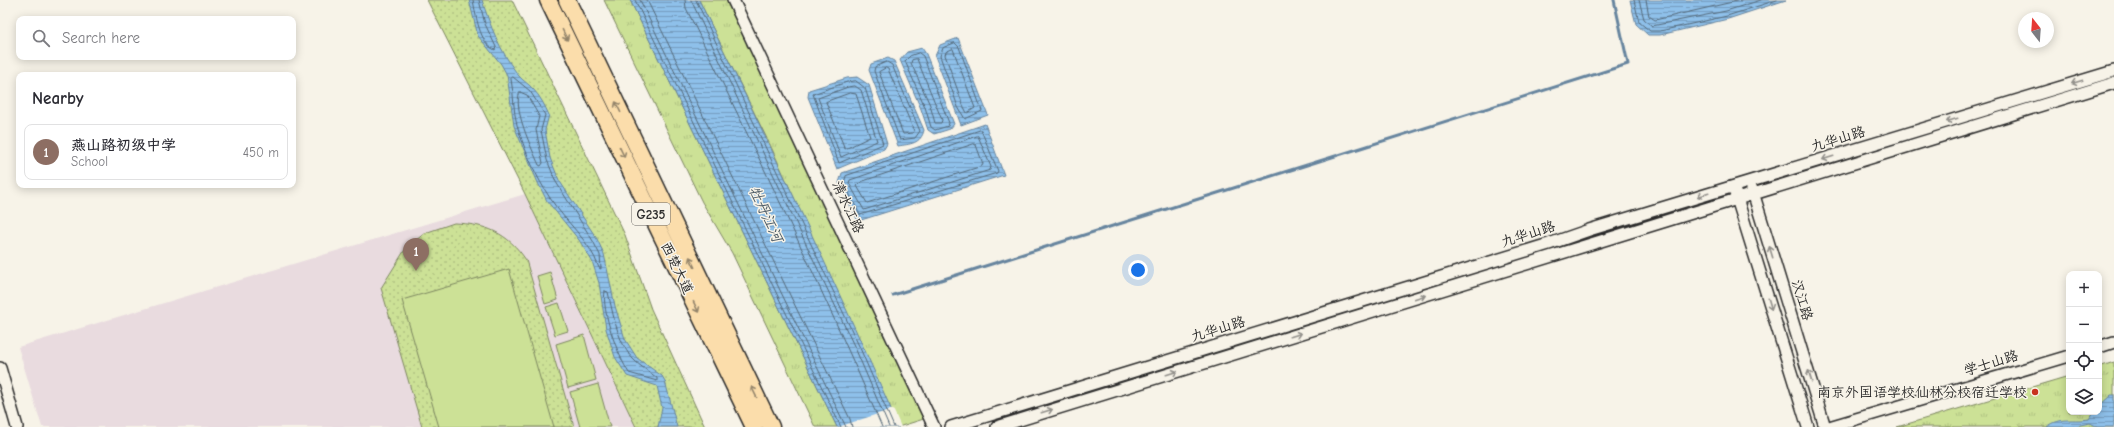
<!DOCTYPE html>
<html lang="en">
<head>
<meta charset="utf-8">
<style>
	:root { --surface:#fff; --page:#f2f2f3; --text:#2b2b33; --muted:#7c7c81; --line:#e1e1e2; --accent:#111827 }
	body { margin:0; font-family:"Comic Neue","LXGW WenKai TC",sans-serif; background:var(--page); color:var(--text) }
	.controls { position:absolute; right:12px; bottom:12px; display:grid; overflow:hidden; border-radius:8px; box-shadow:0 2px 10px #0003 }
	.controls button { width:36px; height:36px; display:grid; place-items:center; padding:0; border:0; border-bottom:1px solid var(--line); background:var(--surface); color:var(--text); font:20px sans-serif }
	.compass { position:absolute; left:2018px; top:12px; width:36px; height:36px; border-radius:50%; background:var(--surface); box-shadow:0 2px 10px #0003; rotate:343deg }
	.you { position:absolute; left:1138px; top:270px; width:14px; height:14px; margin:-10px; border:3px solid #fff; border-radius:50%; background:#1a73e8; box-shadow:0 0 0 6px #1a73e833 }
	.badge { display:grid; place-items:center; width:26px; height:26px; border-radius:50%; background:var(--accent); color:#fff; font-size:13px; font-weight:700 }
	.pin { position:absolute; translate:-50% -33px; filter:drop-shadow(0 1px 2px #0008) }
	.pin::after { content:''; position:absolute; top:21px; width:14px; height:12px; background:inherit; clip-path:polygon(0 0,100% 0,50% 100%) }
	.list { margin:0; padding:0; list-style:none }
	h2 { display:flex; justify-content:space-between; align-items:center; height:52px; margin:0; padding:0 16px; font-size:17px }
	h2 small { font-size:13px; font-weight:400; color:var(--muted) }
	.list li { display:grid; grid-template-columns:26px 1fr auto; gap:12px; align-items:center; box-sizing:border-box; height:56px; margin:0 8px 8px; padding:0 8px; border:1px solid var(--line); border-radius:8px }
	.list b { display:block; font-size:15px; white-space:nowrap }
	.list p { margin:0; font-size:13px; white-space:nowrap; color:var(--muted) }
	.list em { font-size:13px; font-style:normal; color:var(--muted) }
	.icon { flex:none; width:22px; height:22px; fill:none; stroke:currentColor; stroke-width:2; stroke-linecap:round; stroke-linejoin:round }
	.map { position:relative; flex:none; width:2114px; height:427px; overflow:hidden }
	.search { position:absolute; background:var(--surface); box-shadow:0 2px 10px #0003; left:16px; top:16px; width:280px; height:44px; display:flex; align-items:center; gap:10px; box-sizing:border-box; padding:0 14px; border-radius:8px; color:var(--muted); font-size:15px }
	.panel { position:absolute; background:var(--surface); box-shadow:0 2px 10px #0003; left:16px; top:72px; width:280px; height:116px; border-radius:8px }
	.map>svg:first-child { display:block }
	.built { fill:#e9dbdf }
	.grass { fill:url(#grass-tufts); stroke:#7c8660 }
	.park { fill:url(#park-dots); stroke:#7c8660 }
	.pitch { fill:#cce196; stroke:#7c8660 }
	.water { fill:url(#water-rules); stroke:#66849e }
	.pier { fill:#f7f3e8 }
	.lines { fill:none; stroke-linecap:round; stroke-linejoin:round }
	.shore { stroke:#536777; stroke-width:1 }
	.stream { stroke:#66849e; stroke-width:3 }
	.minor-casing { stroke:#2b2b2b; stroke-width:14 }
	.highway-casing { stroke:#2b2b2b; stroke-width:19 }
	.minor { stroke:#f7f3e8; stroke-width:11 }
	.highway { stroke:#fbddab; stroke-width:16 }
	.oneway { stroke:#93846b }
	.oneway2 { stroke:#918f8a }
	.poi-dot { fill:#c8321e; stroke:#f7f3e8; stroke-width:1.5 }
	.labels { text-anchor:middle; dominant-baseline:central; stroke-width:3; stroke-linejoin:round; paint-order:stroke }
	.shield { fill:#f7f3e8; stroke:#686764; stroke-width:1 }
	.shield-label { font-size:13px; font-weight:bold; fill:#2b2b2b }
	.street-label { font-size:14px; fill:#2b2b2b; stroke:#f7f3e8 }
	.poi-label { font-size:14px; fill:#2b2b2b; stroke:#f7f3e8; text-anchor:end }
	.water-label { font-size:15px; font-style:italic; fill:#495864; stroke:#f7f3e8 }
</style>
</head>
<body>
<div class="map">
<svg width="2114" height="427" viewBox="0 0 2114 427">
	<defs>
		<pattern id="grass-tufts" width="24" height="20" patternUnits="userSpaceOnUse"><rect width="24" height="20" fill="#cce196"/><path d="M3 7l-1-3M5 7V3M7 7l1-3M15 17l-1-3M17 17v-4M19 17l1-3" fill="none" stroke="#afc181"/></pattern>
		<pattern id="park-dots" width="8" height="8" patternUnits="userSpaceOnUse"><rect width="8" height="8" fill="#cce196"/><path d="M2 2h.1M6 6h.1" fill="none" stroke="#afc181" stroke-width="1.8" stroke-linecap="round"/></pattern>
		<pattern id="water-rules" width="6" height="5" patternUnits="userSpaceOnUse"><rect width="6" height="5" fill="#8ec0ea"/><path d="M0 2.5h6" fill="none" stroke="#749cbe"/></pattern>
	</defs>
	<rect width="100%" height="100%" fill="#f7f3e8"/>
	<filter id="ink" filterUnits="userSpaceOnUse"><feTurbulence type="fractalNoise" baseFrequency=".025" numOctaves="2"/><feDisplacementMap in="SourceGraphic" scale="8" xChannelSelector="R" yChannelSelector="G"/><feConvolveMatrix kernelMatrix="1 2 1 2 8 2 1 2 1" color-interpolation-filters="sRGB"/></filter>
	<g filter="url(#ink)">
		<path class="built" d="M525,194L636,427H42L18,347Z"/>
		<path class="grass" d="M604,0H630L837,427H815L732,253L702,202Z
			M699,0H728L927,418L898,427L772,149Z
			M2114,362V427H1897L2069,376V412H2099V367Z"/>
		<path class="park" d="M427,0H512L625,235L651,309L705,427H636L525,194Z
			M454,223C486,224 508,233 526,260L574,427H422L381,288L406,248L425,233Z"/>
		<path class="pitch" d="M509,269L554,427H439L402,300Z
			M550,272L558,300L545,304L537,276Z
			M559,303L568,331L555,335L546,307Z
			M584,335L596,380L568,388L556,344Z
			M598,384L610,427H580L570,392Z"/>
		<path class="water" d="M469,0H482C490,26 500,50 516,72C521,80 528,83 533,89C540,96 545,106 549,115L545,130L550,158L559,180L597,239L604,254L615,306L625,339L637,358L662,376L665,381L677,427H658L662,408L657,386L627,376L615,357L606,329L599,283L592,261L579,240L547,201L538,183L514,126L507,75L501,64L478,36Z
			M630,0H699C768,141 836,283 899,427H837Z
			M1630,0H1786L1728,19L1660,35H1648L1636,24Z
			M958,38L988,115L961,125L935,56L940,45Z
			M922,48L926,54L954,124L950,129L934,134L928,130L921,109L900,60L907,52Z
			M888,58L894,61L924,130C921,144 910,144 898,146L869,70L871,64Z
			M857,77L869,85L887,144L884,149L837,169L808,97L809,90L847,78Z
			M985,124L1004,175L858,221L839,183L842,173Z
			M2111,395H2114V427H2098L2090,423L2071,427H2047C2061,416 2074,422 2089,419L2094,412H2099V406Z"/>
		<path class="pier" d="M893,409L901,427H838Z"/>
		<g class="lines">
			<path class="shore" d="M473,0C476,15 479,43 495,50L496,47L485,24L479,0
				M635,0L841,427
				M640,0L846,427
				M647,0L850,419L852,427
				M685,0L686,8C754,147 821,285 882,427
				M691,0L856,350L889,427
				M696,0L860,348L894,427
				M1634,0L1639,22L1650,31H1660L1727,16L1777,0
				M1639,0L1644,19L1652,26L1726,11L1761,0
				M1646,0L1649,16L1655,20L1741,0
				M955,43L959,47L982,111L965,119L958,107L940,56L943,48Z
				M953,49L975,108L967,113L963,105L945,55L946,52Z
				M919,53L923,56L949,123L948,126L935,130L931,127L925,107L905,61L910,56Z
				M917,59L942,120L941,123H935L930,105L911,63L912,60Z
				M887,62L892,65L920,131L915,138L900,140L874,71L875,67Z
				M886,68L888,69L914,131L913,133L903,134L879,72Z
				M513,77L530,91L545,115L541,130L547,160L556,182L593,241L600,255L601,269L599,268C590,240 565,222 550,198C536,177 524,149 517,125C513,110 514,94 511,79Z
				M856,81L865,88L883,144L839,163L813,94L847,82Z
				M855,86L861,90L877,141L841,157L818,98L848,87Z
				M520,92L527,95L539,116L536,130L543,163L541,166L539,165C532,149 512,108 520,92Z
				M850,93L856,94L870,137L845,149L826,102Z
				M981,130L998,171L997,173L860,215L844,183L846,176Z
				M978,136L991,167L990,170L864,210L849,183L850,180L859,177Z
				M974,144L976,145L983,164L982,166L867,203L857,186L861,182Z
				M605,291L608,292C613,314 618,345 635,361C641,367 650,372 657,378V381L629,373C618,356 601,311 605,291Z"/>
			<path class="stream" d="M893,295L1628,64L1614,0"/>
			<g class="minor-casing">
				<path id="minor" d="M733,0L934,427
					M1752,189L1825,427
					M1735,192L1808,427
					M2099,347L2114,342
					M0,368L17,427
					M951,427L1549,244L1589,230L2114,71
					M997,427L2114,83
					M1829,427L2069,356"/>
			</g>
			<g class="highway-casing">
				<path id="highway" d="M548,0L754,427
					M567,0L771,427"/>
			</g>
			<use href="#minor" class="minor"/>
			<use href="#highway" class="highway"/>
		</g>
		<defs><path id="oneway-shaft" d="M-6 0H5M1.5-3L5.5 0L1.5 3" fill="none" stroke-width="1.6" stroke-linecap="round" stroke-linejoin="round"/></defs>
		<g class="oneway">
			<use href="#oneway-shaft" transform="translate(565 35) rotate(64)"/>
			<use href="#oneway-shaft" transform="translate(618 107) rotate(-116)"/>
			<use href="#oneway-shaft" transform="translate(622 152) rotate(64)"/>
			<use href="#oneway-shaft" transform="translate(692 262) rotate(-116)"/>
			<use href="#oneway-shaft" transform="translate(696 307) rotate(64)"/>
			<use href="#oneway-shaft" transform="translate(754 392) rotate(-116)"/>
		</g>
		<g class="oneway2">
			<use href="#oneway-shaft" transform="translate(2077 82) rotate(163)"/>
			<use href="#oneway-shaft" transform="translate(1952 120) rotate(163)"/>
			<use href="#oneway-shaft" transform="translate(1828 158) rotate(163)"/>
			<use href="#oneway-shaft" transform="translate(1703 195) rotate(163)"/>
			<use href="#oneway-shaft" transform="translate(1771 252) rotate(-107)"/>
			<use href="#oneway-shaft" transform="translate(1420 297) rotate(-17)"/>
			<use href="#oneway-shaft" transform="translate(1770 304) rotate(73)"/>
			<use href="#oneway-shaft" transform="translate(1296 335) rotate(-17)"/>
			<use href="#oneway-shaft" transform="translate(1172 373) rotate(-17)"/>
			<use href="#oneway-shaft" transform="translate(1810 376) rotate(-107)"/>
			<use href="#oneway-shaft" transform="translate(1047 411) rotate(-17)"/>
		</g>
	</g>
	<circle class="poi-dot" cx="2035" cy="392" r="4"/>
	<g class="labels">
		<rect class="shield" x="632" y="203" width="38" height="22" rx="3"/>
		<g class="shield-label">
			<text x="651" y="214">G235</text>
		</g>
		<g class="street-label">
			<text transform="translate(1838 139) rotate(-17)">九华山路</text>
			<text transform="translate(848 207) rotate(65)">清水江路</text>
			<text transform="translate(1528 234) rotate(-18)">九华山路</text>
			<text transform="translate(677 268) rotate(64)">西楚大道</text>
			<text transform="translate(1802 300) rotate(73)">汉江路</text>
			<text transform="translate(1218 329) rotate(-17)">九华山路</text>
			<text transform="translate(1991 363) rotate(-17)">学士山路</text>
		</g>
		<g class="poi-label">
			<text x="2027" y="392">南京外国语学校仙林分校宿迁学校</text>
		</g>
		<g class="water-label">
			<text transform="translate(766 214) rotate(65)">牡丹江河</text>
		</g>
	</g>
</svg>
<div class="controls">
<button>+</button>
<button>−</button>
<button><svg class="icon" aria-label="locate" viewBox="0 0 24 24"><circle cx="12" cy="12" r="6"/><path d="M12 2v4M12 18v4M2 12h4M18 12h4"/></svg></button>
<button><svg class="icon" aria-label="layers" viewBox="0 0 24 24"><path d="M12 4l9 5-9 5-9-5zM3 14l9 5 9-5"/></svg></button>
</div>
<svg class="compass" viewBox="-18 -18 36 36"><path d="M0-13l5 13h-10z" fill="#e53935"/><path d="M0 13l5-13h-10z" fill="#7c7c81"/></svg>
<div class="you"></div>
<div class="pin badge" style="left:416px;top:271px;background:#8d6e63">1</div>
<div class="search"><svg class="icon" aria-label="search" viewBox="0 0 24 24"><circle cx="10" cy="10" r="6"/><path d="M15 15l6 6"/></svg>Search here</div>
<section class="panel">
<h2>Nearby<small></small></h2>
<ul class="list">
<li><span class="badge" style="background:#8d6e63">1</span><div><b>燕山路初级中学</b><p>School</p></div><em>450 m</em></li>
</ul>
</section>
</div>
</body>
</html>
